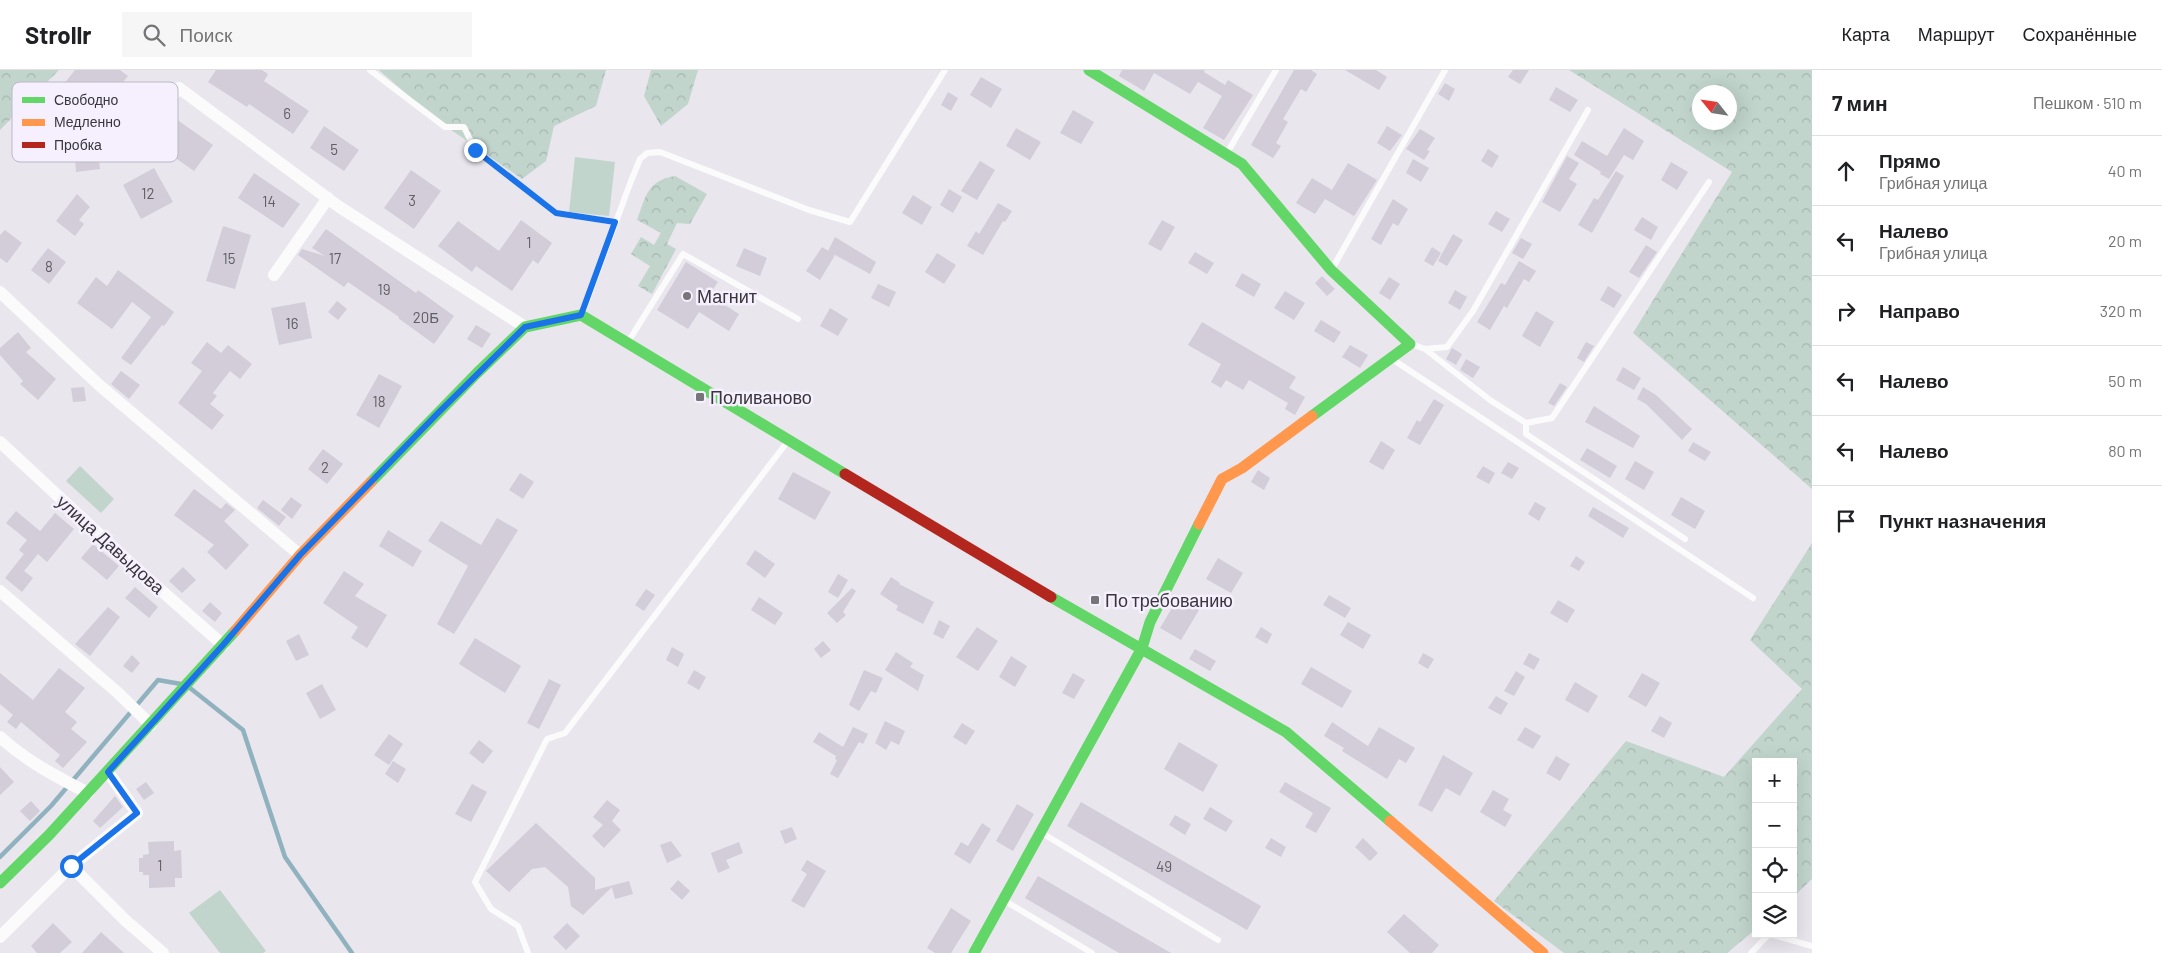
<!DOCTYPE html>
<html lang="ru">
<head>
<meta charset="utf-8">
<style>
	:root { --surface:#fff; --page:#f6f6f6; --text:#202124; --muted:#757577; --line:#e0e0e0 }
	body { margin:0; font-family:Barlow,sans-serif; background:var(--page); color:var(--text) }
	.controls { position:absolute; right:15px; bottom:15px; display:grid; overflow:hidden; border-radius:0px; box-shadow:0 5px 20px #0002 }
	.controls button { width:45px; height:45px; display:grid; place-items:center; padding:0; border:0; border-bottom:1px solid var(--line); background:var(--surface); color:var(--text); font:25px sans-serif }
	.compass { position:absolute; left:1692px; top:15px; width:45px; height:45px; border-radius:50%; background:var(--surface); box-shadow:0 5px 20px #0002; rotate:300deg }
	.stop { position:absolute; width:15px; height:15px; margin:-11px; border:4px solid #1a73e8; border-radius:50%; background:#fff }
	.stop.end { background:#1a73e8; border-color:#fff; box-shadow:0 1px 5px #0008 }
	.list { margin:0; padding:0; list-style:none }
	h2 { display:flex; justify-content:space-between; align-items:center; height:65px; margin:0; padding:0 20px; font-size:21px }
	h2 small { font-size:16px; font-weight:400; color:var(--muted) }
	.list li { display:grid; grid-template-columns:32px 1fr auto; gap:15px; align-items:center; box-sizing:border-box; height:70px; padding:0 20px; border-top:1px solid var(--line) }
	.list b { display:block; font-size:19px; white-space:nowrap }
	.list p { margin:0; font-size:16px; white-space:nowrap; color:var(--muted) }
	.list em { font-size:16px; font-style:normal; color:var(--muted) }
	.icon { flex:none; width:28px; height:28px; fill:none; stroke:currentColor; stroke-width:2; stroke-linecap:round; stroke-linejoin:round }
	.map { position:relative; flex:none; width:1812px; height:883px; overflow:hidden }
	header { display:flex; align-items:center; gap:30px; box-sizing:border-box; height:70px; padding:0 25px; background:var(--surface); border-bottom:1px solid var(--line) }
	header strong { font-size:24px }
	nav { display:flex; gap:28px; margin-inline-start:auto; font-size:18px }
	.search { width:350px; height:45px; background:var(--page); display:flex; align-items:center; gap:12px; box-sizing:border-box; padding:0 18px; border-radius:0px; color:var(--muted); font-size:19px }
	main { display:flex }
	aside { flex:1; background:var(--surface) }
	.map>svg:first-child { display:block }
	.grass { fill:#c1d5cc }
	.forest { fill:url(#forest-crowns); fill-rule:evenodd }
	.lines { fill:none; stroke-linecap:round; stroke-linejoin:round }
	.stream { stroke:#90b2be; stroke-width:4.5 }
	.building { fill:#d2cdd8 }
	.lane { stroke:#fcfbfc; stroke-width:6 }
	.street { stroke:#fcfbfc; stroke-width:12 }
	.fast { stroke:#63d668; stroke-width:11 }
	.slow { stroke:#ff974d; stroke-width:11 }
	.jam { stroke:#b3261e; stroke-width:11 }
	.route { stroke:#1a73e8; stroke-width:6 }
	.poi-dot { fill:#77747a; stroke:#f6effe; stroke-width:2 }
	.labels { text-anchor:middle; dominant-baseline:central; stroke-width:5; stroke-linejoin:round; paint-order:stroke }
	.number-label { font-size:15px; fill:#615e65 }
	.poi-label { font-size:18px; fill:#39373c; stroke:#f6effe; text-anchor:start }
	.street-label { font-size:18px; fill:#39373c; stroke:#f6effe }
	.key { fill:#f6effe; stroke:#bdb8c4; stroke-width:1 }
	.key-label { font-size:14px; fill:#39373c }
</style>
</head>
<body>
<header>
<strong>Strollr</strong>
<div class="search"><svg class="icon" aria-label="search" viewBox="0 0 24 24"><circle cx="10" cy="10" r="6"/><path d="M15 15l6 6"/></svg>Поиск</div>
<nav><a>Карта</a><a>Маршрут</a><a>Сохранённые</a></nav>
</header>
<main>
<div class="map">
<svg width="1812" height="883" viewBox="0 0 1812 883">
	<defs>
		<pattern id="forest-crowns" width="20" height="18" patternUnits="userSpaceOnUse" patternTransform="scale(1.25)"><rect width="20" height="18" fill="#c1d5cc"/><path d="M2 6a3 3 0 1 1 6 0M12 15a3 3 0 1 1 6 0" fill="none" stroke="#a7b7b0"/></pattern>
	</defs>
	<rect width="100%" height="100%" fill="#e9e6ee"/>
	<path class="grass" d="M575,87L615,92L609,146L569,142Z
		M80,396L114,429L101,443L66,411Z
		M220,820L266,881L263,883H220L189,843Z"/>
	<path class="forest" d="M0,0H59L0,60Z
		M379,0H606L596,36L554,56L546,91L522,109L434,48Z
		M651,0H698L688,34L661,56L644,26Z
		M1569,0H1812V419L1633,263L1732,102ZM1700,22H1730V52H1700Z
		M675,106L707,124L690,154L677,153L667,174L676,179L652,224L638,216L650,196L631,184L641,167L654,175L661,163L637,150C646,126 647,111 675,106Z
		M1812,473V809L1793,827V692H1756V859L1727,883H1564L1494,831L1626,671L1724,707L1802,619L1750,570Z"/>
	<g class="lines">
		<path class="stream" d="M190,618L243,660L285,787L352,883
			M0,787L51,736L158,610L181,614"/>
	</g>
	<path class="building" d="M75,0H120L128,6L99,43L63,15Z
		M216,0H262L268,4L264,11L309,41L293,64L249,34L247,37L208,12Z
		M1122,0H1205L1204,2L1225,15L1228,10L1253,25L1224,70L1203,58L1222,26L1198,12L1190,24L1154,3L1144,21L1119,6Z
		M1294,0H1311L1317,4L1306,22L1301,19L1283,49L1288,52L1276,73L1281,76L1273,88L1251,75Z
		M1345,0H1376L1387,7L1379,20Z
		M1513,0H1529L1520,14L1508,7Z
		M981,7L1002,19L991,38L970,25Z
		M1445,13L1455,19L1449,31L1438,24Z
		M1556,17L1578,30L1570,42L1549,30Z
		M948,22L958,28L951,41L941,35Z
		M1073,40L1094,52L1081,74L1060,63Z
		M176,49L213,75L194,101L157,75Z
		M324,56L359,80L344,101L310,78Z
		M1387,56L1402,65L1390,81L1377,73Z
		M1016,58L1041,72L1030,90L1006,76Z
		M1624,58L1644,71L1633,90L1624,85L1609,109L1600,104L1601,102L1574,85L1582,71L1607,86Z
		M1420,59L1435,68L1427,80L1430,81L1424,90L1406,79Z
		M97,72L100,99L76,102L74,74Z
		M1488,79L1499,86L1492,98L1481,91Z
		M1567,86L1579,93L1569,109L1577,114L1560,142L1542,132Z
		M1413,89L1429,98L1421,112L1406,103Z
		M980,91L995,100L977,130L961,121Z
		M1671,92L1688,102L1677,120L1661,110Z
		M1348,93L1377,110L1354,146L1325,129L1315,144L1296,133L1312,108L1332,120Z
		M154,98L173,132L141,149L123,115Z
		M411,100L441,121L414,159L384,138Z
		M1616,101L1624,106L1592,163L1578,155L1594,128L1598,130Z
		M254,103L300,134L283,158L238,128Z
		M949,119L962,127L953,143L940,135Z
		M77,124L90,137L79,150L84,154L75,166L56,151Z
		M913,125L932,137L922,155L902,143Z
		M1393,129L1408,139L1398,156L1393,153L1381,175L1371,169Z
		M998,133L1012,141L1005,152L1003,151L983,185L967,176L976,161L979,164Z
		M1496,141L1510,149L1502,162L1488,154Z
		M1642,147L1658,157L1651,170L1634,160Z
		M521,150L552,173L538,194L533,190L512,221L476,196L472,202L438,176L458,151L499,181Z
		M1162,150L1175,157L1161,181L1148,174Z
		M223,156L251,165L235,219L206,211Z
		M326,159L416,223L418,220L454,246L434,274L398,248L399,247L348,212L344,217L298,185L302,179L325,186L312,178Z
		M5,160L22,173L7,193L0,188V165Z
		M1453,164L1463,170L1447,196L1438,191Z
		M835,167L876,192L870,204L828,181Z
		M1521,168L1532,174L1523,189L1512,183Z
		M1646,175L1657,182L1639,208L1629,202Z
		M822,177L835,185L820,210L806,201Z
		M1432,177L1441,183L1433,196L1424,191Z
		M48,178L66,192L49,214L31,200Z
		M744,178L767,188L760,206L736,196Z
		M1195,182L1214,193L1207,204L1188,193Z
		M937,183L956,195L944,214L925,202Z
		M1519,191L1536,201L1529,212L1524,209L1507,238L1504,236L1490,260L1477,252L1501,213L1505,215Z
		M686,192L718,212L709,225L739,244L729,261L699,242L688,259L657,240Z
		M118,200L174,242L164,256L162,255L131,295L121,288L151,247L132,232L112,259L77,233L96,207L107,216Z
		M1242,203L1261,214L1254,227L1235,216Z
		M1322,206L1335,219L1327,226L1315,213Z
		M1389,207L1400,214L1390,230L1379,223Z
		M878,214L896,222L889,237L871,228Z
		M1608,216L1622,225L1614,238L1600,230Z
		M1455,220L1467,227L1460,240L1448,233Z
		M1285,221L1305,233L1294,250L1274,238Z
		M337,231L347,239L338,250L328,242Z
		M305,232L312,268L279,275L271,238Z
		M830,238L848,249L838,266L820,256Z
		M1536,241L1554,252L1540,277L1522,266Z
		M1321,250L1341,262L1334,273L1314,261Z
		M1202,252L1296,307L1289,318L1305,327L1295,345L1285,339L1288,333L1249,310L1243,320L1226,310L1221,318L1211,312L1221,294L1188,275Z
		M476,255L491,264L482,278L467,269Z
		M18,262L31,278L26,282L56,309L38,330L20,314L23,311L0,285V278Z
		M207,272L221,283L228,275L252,294L240,309L230,301L213,323L217,326L210,334L224,345L212,360L178,333L202,301L191,293Z
		M1586,272L1594,276L1584,292L1577,288Z
		M1350,275L1368,285L1360,298L1342,287Z
		M1452,278L1462,284L1456,295L1446,289Z
		M1466,289L1480,297L1473,308L1460,300Z
		M1623,297L1641,308L1634,320L1616,310Z
		M121,301L140,315L129,329L111,314Z
		M379,304L402,316L379,358L356,345Z
		M1560,313L1567,317L1554,336L1548,333Z
		M84,317L86,331L73,332L71,318Z
		M1643,317L1656,325L1692,359L1682,370L1646,334L1637,329Z
		M1434,329L1444,335L1420,375L1407,368L1417,350L1420,352Z
		M1594,336L1640,366L1633,378L1585,352Z
		M1381,371L1395,380L1383,400L1369,392Z
		M1693,372L1711,382L1705,391L1688,381Z
		M1587,378L1617,396L1610,408L1580,390Z
		M323,379L343,394L327,414L308,399Z
		M1635,391L1654,402L1644,420L1625,409Z
		M1508,392L1519,398L1512,409L1501,403Z
		M1483,396L1495,403L1489,414L1476,407Z
		M1258,400L1270,408L1264,420L1251,412Z
		M793,402L831,422L815,450L778,429Z
		M520,403L534,412L523,429L509,420Z
		M194,419L221,439L226,433L235,440L224,451L249,475L226,500L207,482L214,475L174,445Z
		M291,427L302,435L292,449L281,440Z
		M1681,427L1705,441L1695,459L1671,445Z
		M263,430L286,447L279,456L257,438Z
		M1535,432L1546,438L1539,451L1528,444Z
		M1593,437L1629,458L1623,468L1588,446Z
		M16,441L40,461L55,443L74,459L47,492L38,484L24,501L33,508L22,522L5,508L24,484L19,480L27,470L6,453Z
		M497,448L518,460L454,564L437,554L468,496L428,471L441,451L481,475Z
		M388,460L422,481L413,497L379,476Z
		M93,474L119,496L107,510L81,488Z
		M755,480L775,494L765,508L746,494Z
		M1576,486L1585,492L1579,501L1570,496Z
		M1218,488L1243,503L1231,523L1206,509Z
		M183,497L196,510L182,523L169,511Z
		M344,501L364,514L355,526L387,545L367,578L351,568L358,557L323,533Z
		M838,504L848,510L838,528L828,522Z
		M891,507L900,513L899,514L934,532L923,554L896,540L898,536L880,524Z
		M135,517L158,537L149,548L125,528Z
		M852,518L856,521L843,542L846,545L837,553L827,543Z
		M646,519L655,525L644,541L635,535Z
		M1329,525L1351,538L1345,548L1323,535Z
		M759,527L783,543L775,555L751,540Z
		M1178,528L1199,540L1181,570L1160,558Z
		M1558,530L1575,540L1567,553L1550,543Z
		M210,532L222,543L215,552L202,541Z
		M108,537L120,547L90,586L75,574Z
		M939,550L950,556L943,569L933,564Z
		M1348,552L1371,565L1363,579L1340,565Z
		M977,557L998,571L978,601L956,587Z
		M1261,557L1272,564L1267,574L1255,567Z
		M299,564L309,585L296,591L286,571Z
		M475,568L521,596L505,623L459,594Z
		M823,571L831,580L821,588L814,579Z
		M672,577L684,584L678,597L666,590Z
		M1195,579L1216,591L1210,601L1189,589Z
		M896,582L913,593L910,597L924,605L918,621L885,600Z
		M1423,583L1434,589L1428,599L1418,593Z
		M1529,583L1540,589L1534,600L1523,594Z
		M132,585L140,593L132,603L123,596Z
		M1011,586L1027,596L1015,617L999,607Z
		M1311,597L1352,621L1342,638L1301,614Z
		M59,598L85,618L65,642L77,652L71,659L87,672L63,698L55,691L60,685L21,652L16,659L7,652L13,645L0,634V603L33,630Z
		M694,600L706,607L699,620L687,613Z
		M864,600L883,608L876,623L871,621L859,641L849,635Z
		M1516,601L1525,607L1514,626L1504,621Z
		M1073,603L1085,610L1074,629L1062,623Z
		M1642,603L1660,613L1646,637L1628,627Z
		M549,609L561,615L539,659L527,653Z
		M1575,612L1598,626L1588,643L1565,630Z
		M322,614L336,640L320,649L306,623Z
		M1496,626L1508,633L1501,645L1488,638Z
		M1660,646L1672,653L1664,668L1651,661Z
		M885,651L905,661L899,675L891,671L886,680L875,673Z
		M1332,652L1368,676L1379,657L1415,678L1406,693L1399,689L1387,709L1342,681L1344,678L1324,666Z
		M962,653L975,661L966,675L953,667Z
		M853,657L868,664L863,674L859,672L838,708L830,704L837,690L835,689L836,686L813,672L819,662L843,677Z
		M1525,657L1541,666L1533,679L1517,670Z
		M389,664L403,674L389,695L374,685Z
		M479,670L493,681L483,694L469,683Z
		M1179,672L1218,695L1203,722L1164,699Z
		M1443,685L1473,703L1460,726L1446,718L1432,742L1418,735Z
		M1556,686L1570,694L1560,711L1546,703Z
		M393,691L406,699L398,713L385,704Z
		M0,697L14,712L0,725Z
		M146,712L154,723L144,730L136,719Z
		M1285,712L1331,738L1316,763L1305,757L1313,743L1279,722Z
		M472,714L487,722L471,752L455,744Z
		M1493,720L1509,729L1503,740L1512,745L1505,757L1480,742Z
		M115,726L123,737L100,758L93,751Z
		M607,730L620,740L612,751L621,760L604,778L592,766L603,755L593,747Z
		M31,731L40,741L30,751L20,741Z
		M1081,732L1261,836L1247,860L1067,756Z
		M1017,734L1034,744L1013,781L996,771Z
		M1210,737L1233,751L1226,762L1203,749Z
		M1175,745L1191,754L1185,765L1169,755Z
		M536,753L595,808V820L629,811L633,824L615,829L612,817L583,845L571,836L568,817L545,797L532,799L509,822L486,801Z
		M982,753L991,759L970,794L954,784L961,772L968,776Z
		M792,757L797,769L785,774L780,761Z
		M1271,768L1286,777L1281,787L1265,778Z
		M1363,768L1378,783L1370,791L1355,777Z
		M174,771V781L181,780L182,808H175V817L149,818V805H143V802H139V788H143V785L149,784L148,772Z
		M671,771L682,786L667,793L660,775Z
		M739,772L743,783L726,790L730,798L718,803L711,783Z
		M807,790L826,801L804,838L791,831L807,804L801,800Z
		M1038,806L1171,883H1119L1025,828Z
		M678,810L690,821L682,830L670,819Z
		M951,838L971,851L951,883H935L927,878Z
		M1404,844L1439,875L1432,883H1410L1387,862Z
		M53,853L72,872L60,883H37L31,876Z
		M567,853L580,866L566,880L553,867Z
		M101,862L124,883H82Z"/>
	<g class="lines">
		<path class="lane" d="M370,0L445,57H464L475,80L556,143L615,152
			M1227,83L1276,0
			M1332,199L1445,0
			M582,244L631,111L640,89L647,83L660,82L809,140L850,152L945,0
			M628,272L683,184L798,249
			M1411,274L1425,279L1447,277L1473,241L1588,40
			M1425,279L1490,330L1526,353L1552,348L1709,112
			M1392,289L1753,528
			M1526,353V364L1685,469
			M1042,763L1218,870
			M1005,831L1092,883
			M1770,864L1812,876
			M528,883L518,856L491,839L475,812L547,669L565,663L788,371
			M1751,883L1769,864"/>
		<path class="street" d="M123,86L179,18L338,136L525,257
			M274,205L328,128
			M0,222L99,315L300,485
			M0,372L129,492L223,575
			M0,521L117,622L151,655
			M0,667C26,691 57,707 88,723
			M71,796L125,850L163,883
			M0,867L71,796L137,743L108,702"/>
		<path class="fast" d="M1089,0L1242,94L1331,200L1410,274L1312,346
			M371,412L477,303L525,257L581,245L845,404
			M1051,527L1286,662L1390,751
			M0,813L49,765L235,561
			M974,883L1142,578L1150,552L1199,454"/>
		<path class="slow" d="M1199,454L1222,409L1242,398L1312,346
			M235,561L300,485L371,412
			M1390,751L1543,883"/>
		<path class="jam" d="M845,404L1051,527"/>
	</g>
	<g class="lines">
		<path class="route" d="M71,796L137,743L108,702L223,575L300,485L437,344L525,257L581,245L615,152L556,143L475,80"/>
	</g>
	<g class="poi-dot">
		<circle cx="687" cy="226" r="5"/>
		<rect x="695" y="322" width="10" height="10" rx="2.5"/>
		<rect x="1090" y="525" width="10" height="10" rx="2.5"/>
	</g>
	<g class="labels">
		<g class="number-label">
			<text x="287" y="43">6</text>
			<text x="334" y="79">5</text>
			<text x="148" y="123">12</text>
			<text x="412" y="130">3</text>
			<text x="269" y="131">14</text>
			<text x="529" y="172">1</text>
			<text x="229" y="188">15</text>
			<text x="335" y="188">17</text>
			<text x="49" y="196">8</text>
			<text x="384" y="219">19</text>
			<text x="426" y="247">20Б</text>
			<text x="292" y="253">16</text>
			<text x="379" y="331">18</text>
			<text x="325" y="397">2</text>
			<text x="160" y="795">1</text>
			<text x="1164" y="796">49</text>
		</g>
		<g class="poi-label">
			<text x="697" y="226">Магнит</text>
			<text x="710" y="327">Поливаново</text>
			<text x="1105" y="530">По требованию</text>
		</g>
		<g class="street-label">
			<text transform="translate(111 474) rotate(42)">улица Давыдова</text>
		</g>
	</g>
	<rect x="12" y="12" width="166" height="80" rx="8" class="key"/>
	<rect x="22" y="27" width="23" height="6" fill="#63d668"/>
	<rect x="22" y="49" width="23" height="7" fill="#ff974d"/>
	<rect x="22" y="72" width="23" height="6" fill="#b3261e"/>
	<g class="key-label">
		<text x="54" y="35">Свободно</text>
		<text x="54" y="57">Медленно</text>
		<text x="54" y="80">Пробка</text>
	</g>
</svg>
<div class="controls">
<button>+</button>
<button>−</button>
<button><svg class="icon" aria-label="locate" viewBox="0 0 24 24"><circle cx="12" cy="12" r="6"/><path d="M12 2v4M12 18v4M2 12h4M18 12h4"/></svg></button>
<button><svg class="icon" aria-label="layers" viewBox="0 0 24 24"><path d="M12 4l9 5-9 5-9-5zM3 14l9 5 9-5"/></svg></button>
</div>
<svg class="compass" viewBox="-18 -18 36 36"><path d="M0-13l5 13h-10z" fill="#e53935"/><path d="M0 13l5-13h-10z" fill="#757577"/></svg>
<div class="stop" style="left:71px;top:796px"></div>
<div class="stop end" style="left:475px;top:80px"></div>
</div>
<aside>
<h2>7 мин<small>Пешком · 510 m</small></h2>
<ul class="list">
<li><svg class="icon" aria-label="ahead" viewBox="0 0 24 24"><path d="M12 20V5M6 11l6-6 6 6"/></svg><div><b>Прямо</b><p>Грибная улица</p></div><em>40 m</em></li>
<li><svg class="icon" aria-label="left" viewBox="0 0 24 24"><path d="M17 20v-9H6M10 6l-5 5 5 5"/></svg><div><b>Налево</b><p>Грибная улица</p></div><em>20 m</em></li>
<li><svg class="icon" aria-label="right" viewBox="0 0 24 24"><path d="M7 20v-9h11M14 6l5 5-5 5"/></svg><div><b>Направо</b></div><em>320 m</em></li>
<li><svg class="icon" aria-label="left" viewBox="0 0 24 24"><path d="M17 20v-9H6M10 6l-5 5 5 5"/></svg><div><b>Налево</b></div><em>50 m</em></li>
<li><svg class="icon" aria-label="left" viewBox="0 0 24 24"><path d="M17 20v-9H6M10 6l-5 5 5 5"/></svg><div><b>Налево</b></div><em>80 m</em></li>
<li><svg class="icon" aria-label="arrive" viewBox="0 0 24 24"><path d="M6 21V4h12l-3 4 3 4H6"/></svg><div><b>Пункт назначения</b></div></li>
</ul>
</aside>
</main>
</body>
</html>
